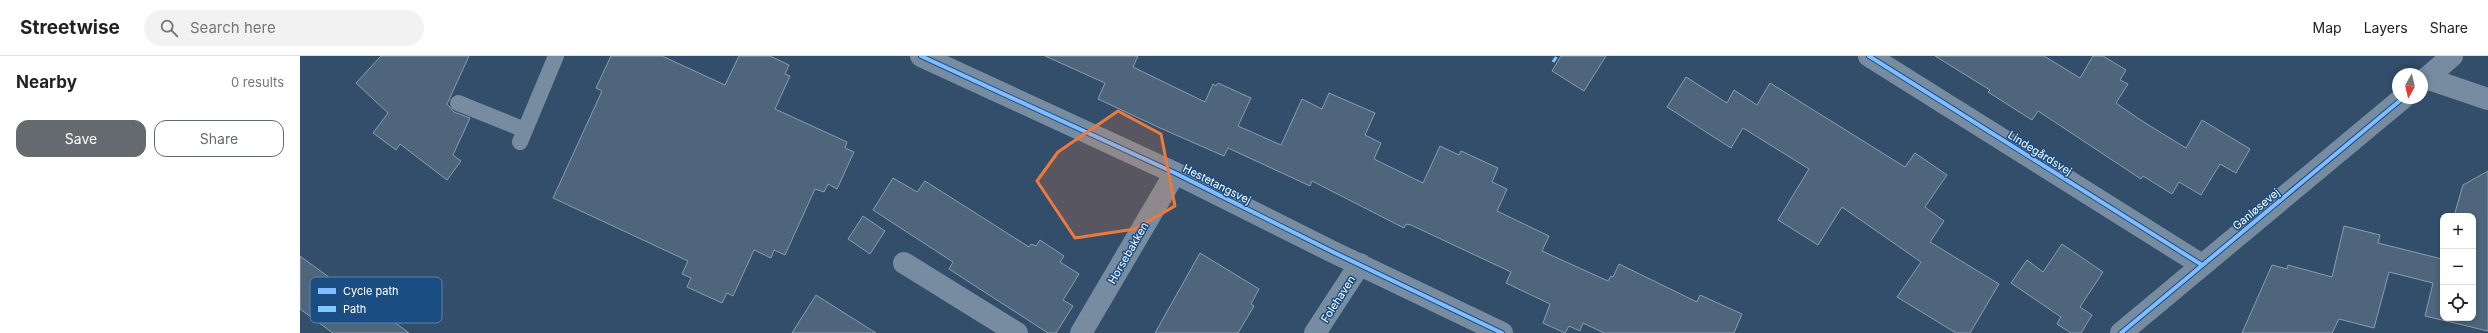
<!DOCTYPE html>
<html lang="en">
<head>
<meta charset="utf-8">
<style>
	:root { --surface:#fff; --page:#f2f2f2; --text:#222; --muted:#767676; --line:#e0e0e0; --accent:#656a6e }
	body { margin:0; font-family:Inter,sans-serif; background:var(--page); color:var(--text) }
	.controls { position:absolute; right:12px; bottom:12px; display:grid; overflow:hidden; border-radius:8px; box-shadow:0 2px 6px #0003 }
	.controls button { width:36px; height:36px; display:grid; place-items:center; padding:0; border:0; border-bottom:1px solid var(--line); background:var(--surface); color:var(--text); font:20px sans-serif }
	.compass { position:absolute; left:2092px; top:12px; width:36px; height:36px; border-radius:50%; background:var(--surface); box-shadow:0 2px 6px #0003; rotate:188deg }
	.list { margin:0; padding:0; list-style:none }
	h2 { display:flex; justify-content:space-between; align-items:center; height:52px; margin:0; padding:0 16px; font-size:17px }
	h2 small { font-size:13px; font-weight:400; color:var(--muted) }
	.actions { display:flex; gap:8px; padding:12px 16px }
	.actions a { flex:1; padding:9px 0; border:1px solid var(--accent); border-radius:12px; text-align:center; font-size:14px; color:var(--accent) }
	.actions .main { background:var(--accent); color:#fff }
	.icon { flex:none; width:22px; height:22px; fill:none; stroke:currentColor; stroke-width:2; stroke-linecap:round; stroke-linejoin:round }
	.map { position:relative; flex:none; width:2188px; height:277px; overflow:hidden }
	header { display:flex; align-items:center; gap:24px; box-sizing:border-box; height:56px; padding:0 20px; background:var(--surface); border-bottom:1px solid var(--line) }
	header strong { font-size:19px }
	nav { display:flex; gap:22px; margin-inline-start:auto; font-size:14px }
	.search { width:280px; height:36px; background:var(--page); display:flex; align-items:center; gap:10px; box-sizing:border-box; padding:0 14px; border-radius:22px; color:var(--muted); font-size:15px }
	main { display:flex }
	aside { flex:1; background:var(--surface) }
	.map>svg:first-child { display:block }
	.building { fill:#4e657c; stroke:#8b9daf }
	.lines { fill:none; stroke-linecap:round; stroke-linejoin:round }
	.service { stroke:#788ca1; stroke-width:16 }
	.minor { stroke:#788ca1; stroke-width:22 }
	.tertiary { stroke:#788ca1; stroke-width:22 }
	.quiet { stroke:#80caff; stroke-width:3; stroke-dasharray:6 3; stroke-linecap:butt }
	.cycleway-casing { stroke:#1a4e83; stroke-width:6 }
	.cycleway { stroke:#80bcff; stroke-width:4 }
	.marked { fill:#ed7a3d; fill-opacity:0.2; stroke:#ed7a3d; stroke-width:3; stroke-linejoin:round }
	.labels { text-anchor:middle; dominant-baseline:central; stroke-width:3; stroke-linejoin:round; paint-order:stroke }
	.street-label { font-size:11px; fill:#fff; stroke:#1a4e83 }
	.key { fill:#1a4e83; stroke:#5f83a8; stroke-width:1 }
	.key-label { font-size:11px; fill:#fff }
</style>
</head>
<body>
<header>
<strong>Streetwise</strong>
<div class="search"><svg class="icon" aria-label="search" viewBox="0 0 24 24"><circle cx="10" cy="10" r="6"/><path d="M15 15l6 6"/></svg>Search here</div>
<nav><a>Map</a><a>Layers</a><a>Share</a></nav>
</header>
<main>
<aside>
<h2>Nearby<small>0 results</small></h2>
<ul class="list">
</ul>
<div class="actions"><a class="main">Save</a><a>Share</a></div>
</aside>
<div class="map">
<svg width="2188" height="277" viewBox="0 0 2188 277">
	<rect width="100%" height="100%" fill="#324e6b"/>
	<path class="building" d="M81,0H169L147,48L154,56L170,62L153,99L161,105L147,124L100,88L96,94L73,77L88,57L56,27Z
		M311,0H362L425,29L439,0H470L489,9L485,18L490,20L475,53L547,86L545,92L554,96L537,133L528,128L524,136L515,133L485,199L474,194L471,202L454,194L433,240L427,237L422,247L387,231L391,222L382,218L388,205L253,142L302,35L296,32Z
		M745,0H838L833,11L905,46L913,28L916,30L918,27L951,42L938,70L981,89L1002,43L1022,53L1029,37L1075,57L1065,79L1081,87L1074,103L1123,127L1140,90L1159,99L1161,95L1198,112L1192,126L1207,133L1197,155L1249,180L1242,195L1308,225L1311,220L1313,221L1319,208L1397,246L1400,239L1442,258L1434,277H1304L1283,267L1280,275L1269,270L1265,277L1243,267L1250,248L1206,227L1211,216L1111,169L1106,168L1104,172L1012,125L1010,130L928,92L924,100L860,72L798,43L805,27Z
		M1261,0H1306L1284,35L1252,15Z
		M1635,0H1744L1780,22L1793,0H1803L1826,14L1820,24L1828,28L1816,47L1842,65L1886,92L1902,64L1950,93L1936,117L1920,108L1901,139L1879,126L1872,138L1843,120L1841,123L1738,55L1732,64L1688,36L1690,34Z
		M1386,21L1427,47L1434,34L1457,49L1470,27L1605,111L1615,97L1647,119L1625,151L1644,165L1630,186L1699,228L1670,277H1656L1597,241L1621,206L1542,151L1518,189L1478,164L1509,113L1443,72L1431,92L1367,51Z
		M2188,115V275L2125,260L2133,227L2089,216L2074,272L2039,263L2032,277H1942L1972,209L1987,213L1988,209L2032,221L2044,170L2080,179L2078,187L2142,203L2143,200V262H2173V160H2154L2163,129Z
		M593,122L617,136L625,125L729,191L731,188L736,190L740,184L764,200L760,206L779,218L763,244L773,250L756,277H748L649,213L653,206L573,154Z
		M563,160L585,175L570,198L548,183Z
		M1762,188L1803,216L1780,251L1792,259L1781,277H1771L1757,268L1761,261L1711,227L1727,204L1743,216Z
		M900,197L959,233L951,248L954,250L938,277H855Z
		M0,200L71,252L73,250L109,277H33L0,253Z
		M516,239L576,277H492Z"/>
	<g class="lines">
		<path class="service" d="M158,47L225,74
			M220,86L256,0"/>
		<path class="minor" d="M621,0L875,117L1033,196L1202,277
			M1569,0L1902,209
			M2126,22L2188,43
			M604,207L717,277
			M781,277L875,117
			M1015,277L1060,208"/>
		<path class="tertiary" d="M2122,26L2152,0
			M1821,277L2103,42"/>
		<path class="quiet" d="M1253,6L1257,0"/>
		<g class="cycleway-casing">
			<path id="cycleway" d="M621,0L875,117L1033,196L1202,277
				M1569,0L1902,209
				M1821,277L2103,42"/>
		</g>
		<use href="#cycleway" class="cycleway"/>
	</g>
	<path class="marked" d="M818,55L861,78L875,150L835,173L775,182L737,125L758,96Z"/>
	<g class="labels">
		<g class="street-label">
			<text transform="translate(1740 97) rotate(32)">Lindegårdsvej</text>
			<text transform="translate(917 128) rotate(27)">Hestetangsvej</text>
			<text transform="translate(1956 153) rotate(-40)">Ganløsevej</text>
			<text transform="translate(828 197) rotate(-60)">Horsebakken</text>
			<text transform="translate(1038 243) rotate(-57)">Folehaven</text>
		</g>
	</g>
	<rect x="10" y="221" width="132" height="46" rx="6" class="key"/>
	<rect x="18" y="232" width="18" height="6" fill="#80bcff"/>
	<rect x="18" y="250" width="18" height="6" fill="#80caff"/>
	<g class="key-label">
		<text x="43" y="239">Cycle path</text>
		<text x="43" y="257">Path</text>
	</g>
</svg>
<div class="controls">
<button>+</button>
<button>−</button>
<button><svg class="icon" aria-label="locate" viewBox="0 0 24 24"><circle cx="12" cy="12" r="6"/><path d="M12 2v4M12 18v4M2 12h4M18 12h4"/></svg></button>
</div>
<svg class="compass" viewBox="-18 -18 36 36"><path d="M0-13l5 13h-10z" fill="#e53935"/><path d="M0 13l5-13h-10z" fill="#767676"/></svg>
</div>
</main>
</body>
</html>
